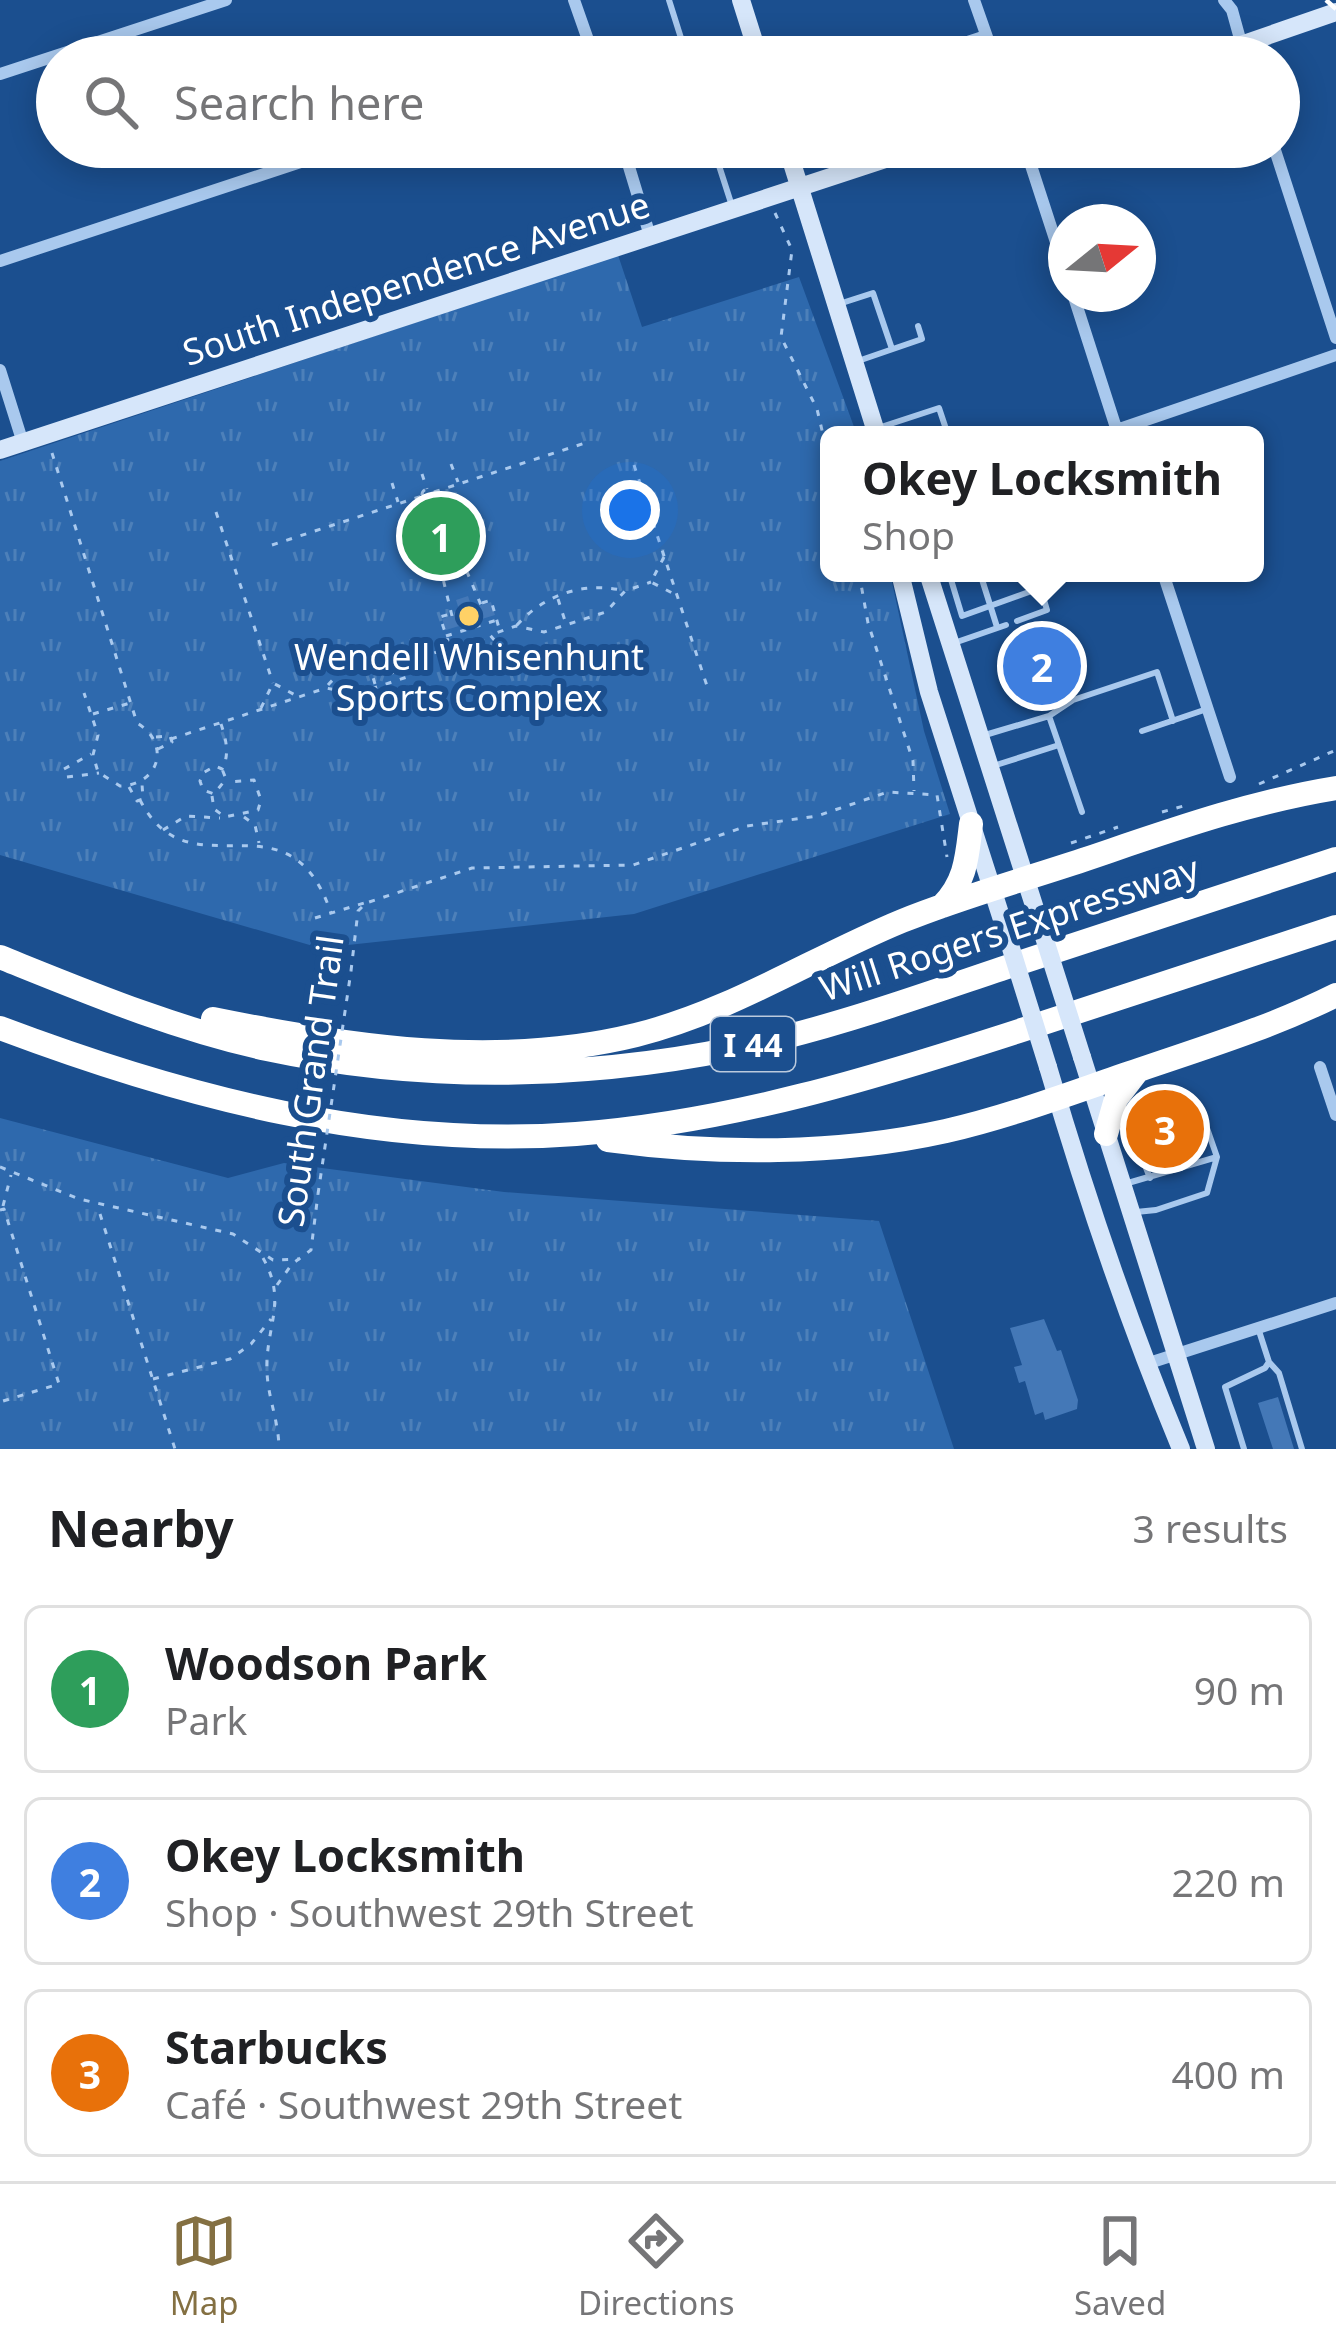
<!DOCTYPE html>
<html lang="en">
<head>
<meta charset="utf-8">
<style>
	:root { --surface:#fff; --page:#f2f2f2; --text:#202124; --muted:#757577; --line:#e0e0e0; --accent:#847042 }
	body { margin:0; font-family:"Noto Sans",sans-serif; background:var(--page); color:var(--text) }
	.compass { position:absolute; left:1048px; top:204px; width:108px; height:108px; border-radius:50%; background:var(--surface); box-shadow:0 6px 30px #0003; rotate:72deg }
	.you { position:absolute; left:630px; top:510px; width:42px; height:42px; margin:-30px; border:9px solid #fff; border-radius:50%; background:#1a73e8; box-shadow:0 0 0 18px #1a73e833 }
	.badge { display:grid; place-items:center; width:78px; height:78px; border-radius:50%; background:var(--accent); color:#fff; font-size:39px; font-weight:700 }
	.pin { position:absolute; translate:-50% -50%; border:6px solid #fff; box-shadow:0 3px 12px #0006 }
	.popup { position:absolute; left:820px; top:426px; width:444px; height:156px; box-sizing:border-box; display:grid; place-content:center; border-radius:18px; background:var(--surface); filter:drop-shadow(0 3px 9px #0005); font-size:39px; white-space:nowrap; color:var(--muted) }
	.popup b { font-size:45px; color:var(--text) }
	.popup::after { content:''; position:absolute; left:50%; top:100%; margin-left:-24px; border:24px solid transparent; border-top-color:var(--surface) }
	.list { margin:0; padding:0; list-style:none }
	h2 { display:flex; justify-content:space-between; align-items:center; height:156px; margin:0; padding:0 48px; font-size:51px }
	h2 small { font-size:39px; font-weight:400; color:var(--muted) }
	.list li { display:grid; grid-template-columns:78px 1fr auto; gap:36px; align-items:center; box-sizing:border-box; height:168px; margin:0 24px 24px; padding:0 24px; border:3px solid var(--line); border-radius:18px }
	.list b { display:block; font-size:45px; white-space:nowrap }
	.list p { margin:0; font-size:39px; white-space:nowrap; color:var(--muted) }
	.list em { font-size:39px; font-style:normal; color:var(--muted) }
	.icon { flex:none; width:66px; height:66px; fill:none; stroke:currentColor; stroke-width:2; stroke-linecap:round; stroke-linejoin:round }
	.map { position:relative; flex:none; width:1336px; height:1449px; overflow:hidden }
	.search { position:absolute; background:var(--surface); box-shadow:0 6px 30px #0003; left:36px; right:36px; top:36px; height:132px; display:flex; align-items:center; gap:30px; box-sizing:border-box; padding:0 42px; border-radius:66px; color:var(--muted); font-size:45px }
	.sheet { height:732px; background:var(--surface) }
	nav { display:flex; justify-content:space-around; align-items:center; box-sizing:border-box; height:168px; border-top:3px solid var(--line); background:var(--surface); font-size:33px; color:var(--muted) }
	nav a { display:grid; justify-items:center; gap:6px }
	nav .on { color:var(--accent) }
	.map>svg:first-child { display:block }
	.park { fill:url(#park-tufts) }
	.building { fill:#4478b7 }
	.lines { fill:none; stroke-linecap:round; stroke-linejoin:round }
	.path { stroke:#a9c9ee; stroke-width:3; stroke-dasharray:6 9; stroke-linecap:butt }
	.lane { stroke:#a9c9ee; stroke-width:6 }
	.street { stroke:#a9c9ee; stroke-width:12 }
	.secondary { stroke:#d6e6fa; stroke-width:18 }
	.highway { stroke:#fff; stroke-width:24 }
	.rail { stroke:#fff; stroke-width:4.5; stroke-dasharray:21 9; stroke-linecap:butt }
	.path-bridge { stroke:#a9c9ee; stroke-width:3; stroke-dasharray:6 9; stroke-linecap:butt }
	.secondary-bridge { stroke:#d6e6fa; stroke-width:18 }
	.poi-dot { fill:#ffd166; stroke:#1b4f8f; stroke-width:4.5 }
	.labels { text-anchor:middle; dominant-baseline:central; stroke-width:12; stroke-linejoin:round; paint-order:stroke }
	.shield { fill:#1b4f8f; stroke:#bbcadd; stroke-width:3 }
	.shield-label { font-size:33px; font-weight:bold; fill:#fff }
	.street-label { font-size:36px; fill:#fff; stroke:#1b4f8f }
	.poi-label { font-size:36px; fill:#fff; stroke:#1b4f8f }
</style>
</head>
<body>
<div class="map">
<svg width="1336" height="1449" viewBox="0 0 1336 1449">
	<defs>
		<pattern id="park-tufts" width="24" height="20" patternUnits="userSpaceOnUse" patternTransform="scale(3)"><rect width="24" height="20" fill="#2e69ad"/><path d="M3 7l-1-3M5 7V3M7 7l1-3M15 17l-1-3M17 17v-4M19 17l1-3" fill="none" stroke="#4d80b9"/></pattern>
	</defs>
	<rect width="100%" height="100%" fill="#1b4f8f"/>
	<path class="park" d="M618,255L642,327L799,277L857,435H829V573H890L924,731L950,814L634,914L320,948L0,855V461Z
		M0,1118L228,1178L284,1163L504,1192L879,1221L954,1449H0Z"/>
	<path class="building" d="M468,596L472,608L491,602L495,615L446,630L442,619L460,613L456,600Z
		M1046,634L1063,687L1039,694L1021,646Z
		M1044,1319L1057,1351L1061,1350L1078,1400L1077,1409L1045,1420L1043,1412L1035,1415L1025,1381L1019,1383L1014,1367L1022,1365L1010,1328Z
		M1278,1397L1294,1449H1273L1258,1403Z"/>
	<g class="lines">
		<path class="path" d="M775,213L792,250L781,337L817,409L829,460
			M52,453L137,723C171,743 160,785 120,786L98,772L93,755L98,735L84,693
			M451,464L458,482
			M634,465L707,686
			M422,474L427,489
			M392,483L398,502
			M422 495a6 6 0 1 1 12 0a6 6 0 1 1-12 0Z
			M434,492L585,443
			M431,503L437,522
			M216,512L273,683
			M272,545L422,496
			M664,557L651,582L676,595
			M440,565L459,558
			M859,573L868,623L913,761L914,791
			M558,599L566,624
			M482,603L491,600L499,628
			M452,616L430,525L445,520L481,605
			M517,625C545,594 585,581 625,591
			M446,636L497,620
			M449,644L440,617L450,614
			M387,654L395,680
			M375,684L372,674L380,672L376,658
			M328,685C353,656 396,643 432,652
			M261,708L273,683L297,696
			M93,714L130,703
			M221,724C226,739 230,755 222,769L215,766L203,773L200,781L203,790L214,794L226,779L222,769
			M156,737L170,736L172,742L158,749
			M171,739L326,688L356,694L416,674L434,653L461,644L462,653C474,656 487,651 495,641L490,635L516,626L544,632L606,612L625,591L651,582
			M64,769L91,754
			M67,777L99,773
			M1259,784L1336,750
			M129,787L137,801L143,799L142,784
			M212,796L214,809L225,817L258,810L261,800L254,780L228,782
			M140,800C190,898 288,786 331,913
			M1162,812L1187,805
			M244,817L255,825L259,843
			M163,830L186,816L220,818
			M1071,843L1118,827
			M315,918L364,903
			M351,971L358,911L366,903L472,868L633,865L747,826L817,816L888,792L937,795L947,857
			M0,1167L79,1199L233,1234L273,1260L300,1259
			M3,1206L11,1175
			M0,1210L4,1209L59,1384L0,1402
			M100,1214L175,1449
			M263,1258C288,1302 265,1327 267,1372C268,1398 279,1422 279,1449
			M277,1285L292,1264L311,1250L318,1194
			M153,1379L230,1359L251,1344L271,1319"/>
		<path class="lane" d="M669,0L687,57
			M966,40L972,57
			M912,57L985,33
			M713,147L732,206
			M842,303L873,293L892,349
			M858,361L922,339L918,326
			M878,428L939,408L948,435
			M949,573L962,616L1040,588
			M980,573L997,627
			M1017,621L1047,610L1036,573
			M954,643L1006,625
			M1049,716L1073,700L1157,672L1173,721
			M1142,731L1207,709
			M985,735L1049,716L1059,745
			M993,766L1059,745L1082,812
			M1128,1183L1217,1157
			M1136,1212L1156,1210L1207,1193L1217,1157L1202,1114L1190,1111L1137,1128L1136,1143L1150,1178
			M1269,1362L1279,1373L1302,1449
			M1244,1449L1225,1387L1265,1368L1269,1362L1259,1331"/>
		<path class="street" d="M574,0L594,57
			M974,0L994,57
			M1224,0L1232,10L1245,57
			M0,74L226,0
			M623,147L650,236
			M1025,147L1066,273
			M1274,147L1336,338
			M0,261L346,147
			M1073,294L1118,434
			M0,370L23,443
			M1102,435L1336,355
			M1163,573L1230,777
			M1320,1067L1336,1115
			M1146,1364L1336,1303"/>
		<path class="secondary" d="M741,0L759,57
			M1206,57L1336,12
			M787,147L877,435
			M0,450L922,147
			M900,573L929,692L1005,929
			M928,573L1038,918
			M1082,1057L1206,1449
			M1048,1067C1086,1197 1129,1324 1181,1449"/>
		<path class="highway" d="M942,906C966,882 967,857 971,824
			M0,957C87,992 175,1029 267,1049C435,1085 614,1079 781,1038C861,1018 938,990 1016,964C1123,929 1229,894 1336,859
			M213,1019C350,1047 498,1069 636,1035C732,1011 812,958 902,921C961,897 1023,880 1083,860C1166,832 1249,802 1336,788
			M0,1028C183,1097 378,1149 576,1134C732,1122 877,1077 1025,1029C1129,995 1232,961 1336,927
			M1106,1134L1116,1099L1136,1073
			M608,1140C718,1155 838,1155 946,1131C1012,1116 1076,1091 1139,1070C1206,1047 1272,1027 1336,995"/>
		<path class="rail" d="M1326,0L1336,9"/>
		<path class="path-bridge" d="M318,1194L351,971"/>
		<path class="secondary-bridge" d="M1038,918L1082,1057
			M1005,929L1048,1067"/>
	</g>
	<circle class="poi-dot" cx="469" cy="616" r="12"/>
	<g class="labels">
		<rect class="shield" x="711" y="1017" width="84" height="54" rx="9"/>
		<g class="shield-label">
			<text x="753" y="1044">I 44</text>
		</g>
		<g class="street-label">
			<text transform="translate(416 278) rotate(-18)">South Independence Avenue</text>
			<text transform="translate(1009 928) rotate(-18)">Will Rogers Expressway</text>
			<text transform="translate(310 1081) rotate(-82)">South Grand Trail</text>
		</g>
		<g class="poi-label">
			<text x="469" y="656">Wendell Whisenhunt<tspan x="469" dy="41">Sports Complex</tspan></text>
		</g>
	</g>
</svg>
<svg class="compass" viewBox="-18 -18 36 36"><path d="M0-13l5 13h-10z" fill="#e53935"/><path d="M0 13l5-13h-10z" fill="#757577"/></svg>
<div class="you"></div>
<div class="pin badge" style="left:441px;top:536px;background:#2e9e5b">1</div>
<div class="pin badge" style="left:1042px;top:666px;background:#3f7fe0">2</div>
<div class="popup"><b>Okey Locksmith</b>Shop</div>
<div class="pin badge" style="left:1165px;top:1129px;background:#e8710a">3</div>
<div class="search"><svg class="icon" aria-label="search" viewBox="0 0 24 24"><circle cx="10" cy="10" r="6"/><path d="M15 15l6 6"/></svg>Search here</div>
</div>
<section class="sheet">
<h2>Nearby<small>3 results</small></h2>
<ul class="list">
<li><span class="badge" style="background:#2e9e5b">1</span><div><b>Woodson Park</b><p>Park</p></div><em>90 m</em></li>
<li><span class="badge" style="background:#3f7fe0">2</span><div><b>Okey Locksmith</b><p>Shop · Southwest 29th Street</p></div><em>220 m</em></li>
<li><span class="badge" style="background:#e8710a">3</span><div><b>Starbucks</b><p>Café · Southwest 29th Street</p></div><em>400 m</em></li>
</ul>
</section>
<nav>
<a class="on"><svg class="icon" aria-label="map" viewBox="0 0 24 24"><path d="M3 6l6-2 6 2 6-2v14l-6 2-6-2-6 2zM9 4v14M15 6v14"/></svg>Map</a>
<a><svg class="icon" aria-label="directions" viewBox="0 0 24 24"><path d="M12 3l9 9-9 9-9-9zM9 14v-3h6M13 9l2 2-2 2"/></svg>Directions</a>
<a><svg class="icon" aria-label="saved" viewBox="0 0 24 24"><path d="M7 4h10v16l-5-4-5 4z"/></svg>Saved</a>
</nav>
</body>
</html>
